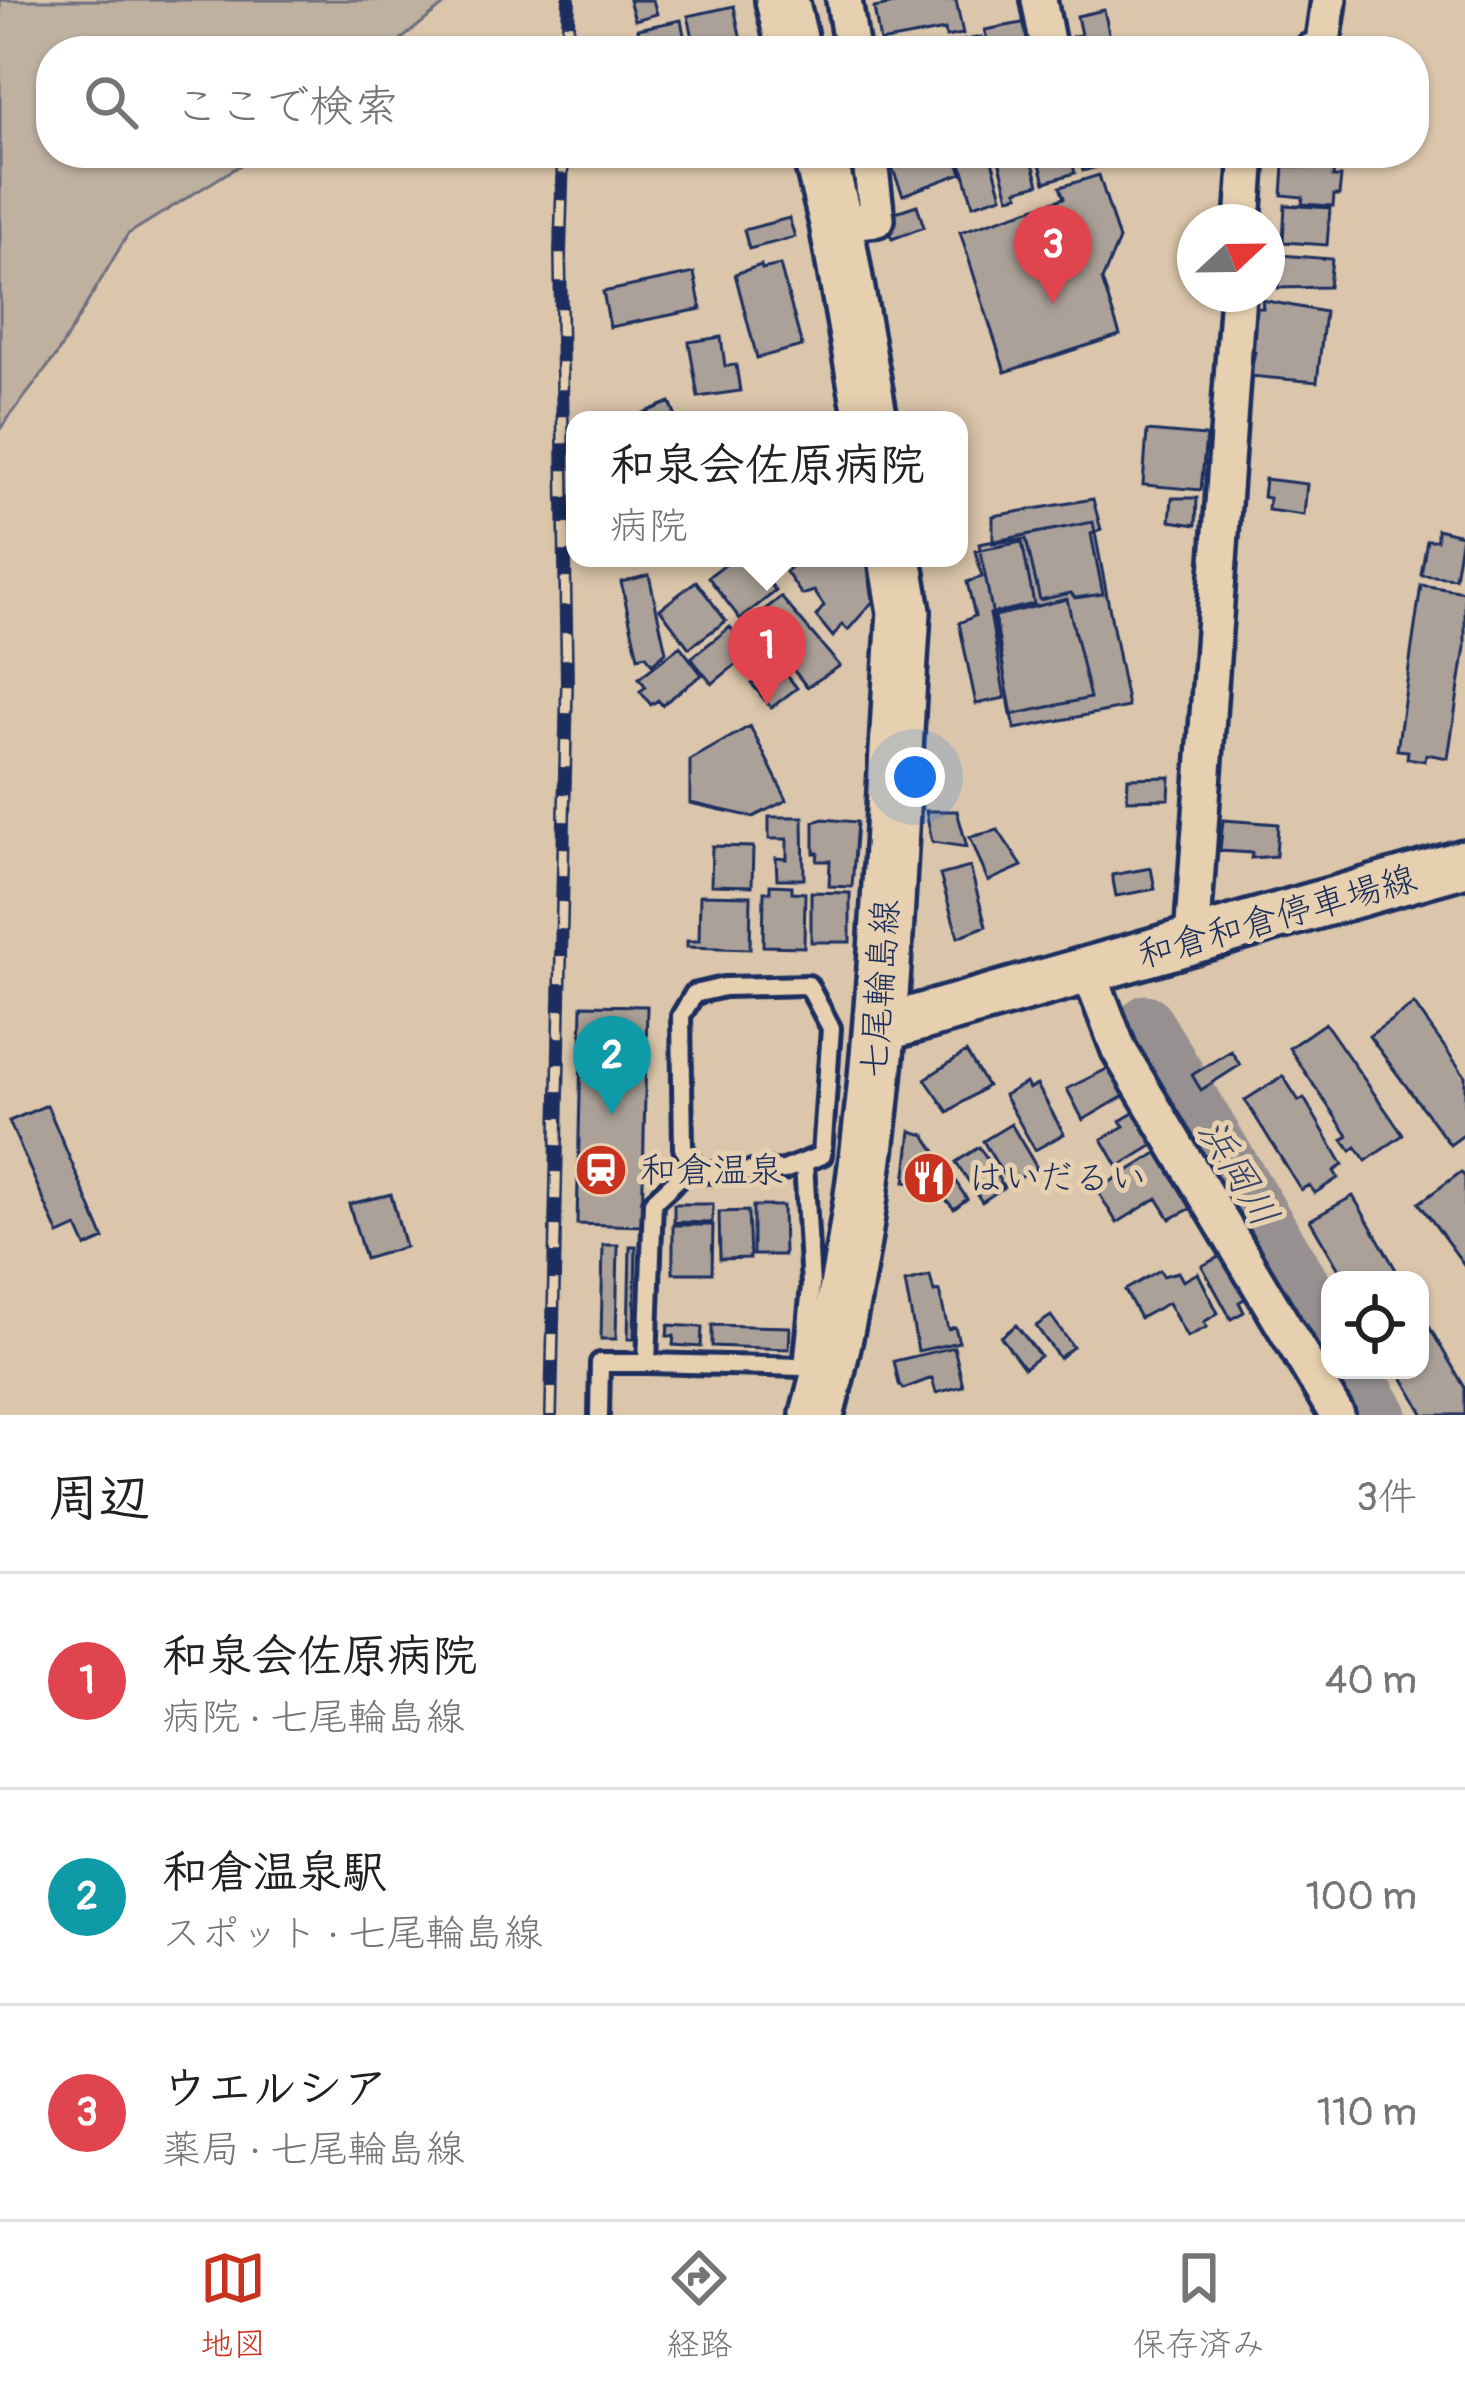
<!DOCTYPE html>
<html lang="ja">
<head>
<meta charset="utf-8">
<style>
	:root { --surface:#fff; --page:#f6f6f6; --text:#202124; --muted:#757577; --line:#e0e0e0; --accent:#c8321e }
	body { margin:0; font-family:Pangolin,"Klee One",sans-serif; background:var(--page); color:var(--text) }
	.controls { position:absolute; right:36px; bottom:36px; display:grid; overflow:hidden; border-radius:24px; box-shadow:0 3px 9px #0004 }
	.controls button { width:108px; height:108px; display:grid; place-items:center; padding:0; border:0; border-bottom:3px solid var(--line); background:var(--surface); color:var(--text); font:60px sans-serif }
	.compass { position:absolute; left:1177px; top:204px; width:108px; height:108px; border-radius:50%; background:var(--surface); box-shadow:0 3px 9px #0004; rotate:68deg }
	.you { position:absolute; left:915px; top:777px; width:42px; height:42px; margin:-30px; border:9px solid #fff; border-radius:50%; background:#1a73e8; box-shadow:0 0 0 18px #1a73e833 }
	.badge { display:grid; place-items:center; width:78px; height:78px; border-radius:50%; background:var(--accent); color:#fff; font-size:39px; font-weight:700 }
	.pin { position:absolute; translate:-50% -99px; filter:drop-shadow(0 3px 6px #0008) }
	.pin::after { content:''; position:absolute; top:63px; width:42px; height:36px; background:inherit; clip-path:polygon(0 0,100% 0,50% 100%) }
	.popup { position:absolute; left:566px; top:411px; width:402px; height:156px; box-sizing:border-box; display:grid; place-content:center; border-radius:24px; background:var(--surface); filter:drop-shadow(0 3px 9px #0005); font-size:39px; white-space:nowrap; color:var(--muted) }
	.popup b { font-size:45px; color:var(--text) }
	.popup::after { content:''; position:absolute; left:50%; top:100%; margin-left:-24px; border:24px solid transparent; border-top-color:var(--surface) }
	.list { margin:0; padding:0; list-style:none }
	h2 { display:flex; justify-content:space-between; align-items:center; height:156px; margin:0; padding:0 48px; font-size:51px }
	h2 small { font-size:39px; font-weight:400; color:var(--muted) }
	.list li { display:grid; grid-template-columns:78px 1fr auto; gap:36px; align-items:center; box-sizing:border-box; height:216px; padding:0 48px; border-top:3px solid var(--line) }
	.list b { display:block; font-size:45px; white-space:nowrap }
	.list p { margin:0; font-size:39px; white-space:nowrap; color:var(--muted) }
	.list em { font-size:39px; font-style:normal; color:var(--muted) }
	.icon { flex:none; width:66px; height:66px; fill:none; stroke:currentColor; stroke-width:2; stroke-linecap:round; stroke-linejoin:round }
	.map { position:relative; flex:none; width:1465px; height:1415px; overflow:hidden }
	.search { position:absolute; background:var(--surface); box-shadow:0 3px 9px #0004; left:36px; right:36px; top:36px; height:132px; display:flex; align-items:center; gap:30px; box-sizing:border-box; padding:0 42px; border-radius:48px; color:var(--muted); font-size:45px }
	.sheet { height:804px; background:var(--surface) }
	nav { display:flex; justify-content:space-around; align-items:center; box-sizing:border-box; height:168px; border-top:3px solid var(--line); background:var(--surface); font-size:33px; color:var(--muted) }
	nav a { display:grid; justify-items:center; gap:6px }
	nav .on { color:var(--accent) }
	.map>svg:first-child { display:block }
	.green { fill:#bfb0a0; stroke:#6d707f; stroke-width:3 }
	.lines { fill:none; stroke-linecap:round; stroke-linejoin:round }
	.river { stroke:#969190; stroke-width:51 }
	.building { fill:#aba198; stroke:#1b2f5e; stroke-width:3 }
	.lane-casing { stroke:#1b2f5e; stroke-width:26 }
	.street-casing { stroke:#1b2f5e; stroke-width:42 }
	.secondary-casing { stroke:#1b2f5e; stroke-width:54 }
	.primary-casing { stroke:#1b2f5e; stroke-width:60 }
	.lane { stroke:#e7d0b0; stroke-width:16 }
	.street { stroke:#e7d0b0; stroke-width:33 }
	.secondary { stroke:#e7d0b0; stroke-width:45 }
	.primary { stroke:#e7d0b0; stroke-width:51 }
	.rail-casing { stroke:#1b2f5e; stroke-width:14 }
	.rail { stroke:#e7d0b0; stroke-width:9; stroke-dasharray:27; stroke-linecap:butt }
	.labels { text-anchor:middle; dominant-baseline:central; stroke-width:10; stroke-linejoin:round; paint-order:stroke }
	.street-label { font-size:36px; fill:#1b2f5e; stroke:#e7d0b0 }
	.poi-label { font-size:36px; fill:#1b2f5e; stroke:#e7d0b0; text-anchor:start }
	.water-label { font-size:39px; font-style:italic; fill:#344368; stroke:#e7d0b0 }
</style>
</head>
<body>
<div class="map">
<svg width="1465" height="1415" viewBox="0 0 1465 1415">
	<rect width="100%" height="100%" fill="#dbc6ab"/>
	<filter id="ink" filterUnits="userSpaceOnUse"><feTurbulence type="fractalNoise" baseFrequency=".00833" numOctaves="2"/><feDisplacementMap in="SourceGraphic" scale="24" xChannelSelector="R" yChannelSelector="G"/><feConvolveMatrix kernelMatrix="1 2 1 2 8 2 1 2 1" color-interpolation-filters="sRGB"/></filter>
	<g filter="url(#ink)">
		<path class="green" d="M0,0H450L387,51H51V153H260L128,234L56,356L0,429Z"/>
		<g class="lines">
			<path class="river" d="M1146,1020L1330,1326
				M1356,1370L1382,1415"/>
		</g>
		<path class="building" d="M629,0H653L657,14L635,20Z
			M914,0H956L963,34L946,37L945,30L880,42L874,8Z
			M734,6L741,41L696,50L688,16Z
			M1104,10L1113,51H1076L1073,36L1081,35L1077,16Z
			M681,20L687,50L643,51L638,29Z
			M1027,22L1033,51H989L985,30Z
			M981,37L984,51H941L940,45Z
			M954,153L962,173L903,195L891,165L905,160L903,154Z
			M979,153H990L1002,196L973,205L960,159Z
			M997,153H1030L1039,184L1017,190L1019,195L1009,197Z
			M1037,153H1070L1075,173L1045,182Z
			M1077,153H1108L1111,163L1083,171Z
			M1288,153H1342L1341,165L1287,157Z
			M1284,166L1334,169L1333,177H1341L1339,195H1334L1333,206L1302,204L1303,197L1282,195Z
			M1099,175L1119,240L1102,280L1120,335L1005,372L960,232L1064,198L1060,187Z
			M917,205L924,227L892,239L883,216Z
			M1285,205L1330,208L1327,245L1283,242Z
			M789,218L795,237L749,249L744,230Z
			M1281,255L1332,259L1329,287L1278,288Z
			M761,265L762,269L780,265L802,346L757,358L735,274Z
			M694,273L701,309L610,327L603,292Z
			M1262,300L1325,312L1317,382L1249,376L1255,352L1244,349V328L1253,326L1255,308H1263Z
			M721,337L725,366L736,365L740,391L698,397L689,342Z
			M670,402L677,420H626Z
			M1147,431L1206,436L1201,490L1143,485Z
			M1265,479L1307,484L1304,515L1268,510L1269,498L1263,497Z
			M1172,498H1197L1196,525L1170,521Z
			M1093,499L1101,530L1091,534L1103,594L1075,598L1071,593L1040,600L1026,539L993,543V516Z
			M1093,522L1128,707L1015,729L979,544Z
			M1437,529L1462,535L1455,578L1421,575L1427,540H1437Z
			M1022,542L1034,604L990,614L1005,698L976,704L959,623L975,616L967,582L982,577L975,551Z
			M733,558H751L776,591L740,619L708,577Z
			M799,558H866L875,566L876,598L848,630L842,624L833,637L816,616L824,606L814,591L802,595L786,572Z
			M649,575L666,652L652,664L646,655L638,657L621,582Z
			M696,581L726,621L689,648L660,609Z
			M1421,585L1465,592V647L1448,758L1426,754L1425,761L1407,758L1408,751L1397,750Z
			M781,597L840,666L807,687L779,652L773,659L746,624Z
			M1067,599L1090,698L1011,715L995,616Z
			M730,627L751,652L712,684L691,658Z
			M680,646L702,675L662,705L658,700L651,705L640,691L646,687L639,678Z
			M778,664L797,688L771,708L752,684Z
			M750,726L787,800L753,817L690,803V760Z
			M1170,777L1169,799L1127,800L1128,778Z
			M926,811H957L967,847L932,842Z
			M769,817H803L804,879H777L776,858L787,859V839H769Z
			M823,819L857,822L852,887L829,886L830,861H817L818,853H814V822Z
			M1223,820L1278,824L1276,856L1251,858L1252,853L1220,851Z
			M998,830L1022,866L988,881L970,837Z
			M712,846L753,847L752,886L711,885Z
			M970,867L986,926L958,937L940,875Z
			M1151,868L1155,889L1116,896L1112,875Z
			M770,885L792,886V892L805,893L804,947L763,946L764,892H770Z
			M811,892L850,893V942H811Z
			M700,895L751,896L750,949L687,947V941H699Z
			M1414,1004L1465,1076V1134L1450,1145L1369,1036Z
			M582,1005L647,1006L642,1226L577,1224Z
			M1325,1023L1403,1135L1366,1161L1356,1147L1351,1151L1343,1140L1348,1136L1289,1048Z
			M1231,1051L1240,1065L1201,1090L1192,1075Z
			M966,1052L987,1086L948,1112L925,1079Z
			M1115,1065L1129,1093L1083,1120L1067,1089Z
			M1283,1076L1299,1101L1304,1098L1343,1165L1334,1171L1338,1178L1315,1193L1309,1185L1301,1190L1245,1100Z
			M1026,1083L1029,1089L1037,1085L1064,1134L1035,1150L1004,1095Z
			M47,1105L104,1239L86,1247L77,1227L59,1235L9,1121Z
			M1145,1106L1165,1138L1118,1167L1102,1139L1124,1126L1120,1121Z
			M1011,1124L1037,1168L1009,1184L983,1141Z
			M911,1131L925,1135L967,1199L954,1209L933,1184L905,1182Z
			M979,1147L1004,1187L982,1202L956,1162Z
			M1162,1150L1196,1206L1170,1219L1157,1198L1117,1223L1097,1190Z
			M1461,1172L1465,1177V1266L1419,1203Z
			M391,1194L405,1247L365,1259L349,1204Z
			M1353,1196L1402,1280H1345L1310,1220Z
			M674,1204H713L712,1223L674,1222Z
			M753,1206H783L784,1255H753Z
			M748,1211L750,1258L720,1259L719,1212Z
			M673,1225H713L712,1273H673Z
			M603,1245H618L616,1339H601Z
			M630,1246H636L634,1339H628Z
			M1232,1250L1255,1293L1239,1302L1244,1312L1231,1319L1202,1266Z
			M1160,1270L1163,1276L1178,1272L1183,1281L1198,1273L1218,1313L1204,1322L1207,1327L1187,1337L1168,1303L1140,1318L1125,1290Z
			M930,1276L934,1292L939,1291L948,1329L955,1327L959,1342L918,1351L905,1282Z
			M1420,1311L1465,1388V1415H1424L1398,1370H1420Z
			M1051,1316L1073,1347L1059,1358L1036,1326Z
			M668,1325L702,1327L701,1347L673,1345L674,1336H667Z
			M712,1325L790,1327L789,1349L712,1346Z
			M1016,1325L1040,1356L1024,1368L1001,1337Z
			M954,1347L963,1386L936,1393L932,1378L903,1389L899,1384L894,1361Z"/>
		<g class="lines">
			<g class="lane-casing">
				<path id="lane" d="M808,985L831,1028L822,1155L784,1170L700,1173L683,1148L681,1016L694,994L724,987Z
					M694,1164L653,1202L647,1363L803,1367L811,1286L804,1163
					M599,1415L600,1363H647"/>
			</g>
			<g class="street-casing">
				<path id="street" d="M844,0L852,51
					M1039,0L1049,51
					M1311,51L1322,49L1329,0
					M1243,222L1248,153
					M836,223L877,219L869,153
					M1192,940L1238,294
					M1089,972L1119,1050L1337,1415"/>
			</g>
			<g class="secondary-casing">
				<path id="secondary" d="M880,1029L1465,863"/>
			</g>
			<g class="primary-casing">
				<path id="primary" d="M782,0L794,51
					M819,153L836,223L871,420
					M817,1415C888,1153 886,881 904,612L895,558"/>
			</g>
			<use href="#lane" class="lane"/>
			<use href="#street" class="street"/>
			<use href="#secondary" class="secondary"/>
			<use href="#primary" class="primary"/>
			<g class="rail-casing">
				<path id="rail" d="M567,51L569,0
					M551,1415L567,683L560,253L563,153"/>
			</g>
			<use href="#rail" class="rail"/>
		</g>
	</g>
	<defs>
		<g id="station-disc" transform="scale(2.7)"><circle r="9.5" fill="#c8321e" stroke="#e7d0b0"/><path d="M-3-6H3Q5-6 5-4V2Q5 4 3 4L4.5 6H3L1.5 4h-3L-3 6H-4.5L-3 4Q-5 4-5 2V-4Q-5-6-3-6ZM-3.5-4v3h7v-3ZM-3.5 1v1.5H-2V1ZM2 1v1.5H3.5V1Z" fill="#fff"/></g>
		<g id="restaurant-disc" transform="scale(2.7)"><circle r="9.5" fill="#c8321e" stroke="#e7d0b0"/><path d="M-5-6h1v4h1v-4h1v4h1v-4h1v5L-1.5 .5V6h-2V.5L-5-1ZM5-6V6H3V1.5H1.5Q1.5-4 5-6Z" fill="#fff"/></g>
	</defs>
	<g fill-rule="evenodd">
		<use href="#station-disc" x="601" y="1170"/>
		<use href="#restaurant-disc" x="929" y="1178"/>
	</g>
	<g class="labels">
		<g class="street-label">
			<text transform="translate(1277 917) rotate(-16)">和倉和倉停車場線</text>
			<text transform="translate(880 989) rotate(-86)">七尾輪島線</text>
		</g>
		<g class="poi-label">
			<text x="640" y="1170">和倉温泉</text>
			<text x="968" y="1178">はいだるい</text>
		</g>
		<g class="water-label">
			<text transform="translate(1238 1173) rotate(59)">浜岡川</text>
		</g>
	</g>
</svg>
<div class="controls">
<button><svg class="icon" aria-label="locate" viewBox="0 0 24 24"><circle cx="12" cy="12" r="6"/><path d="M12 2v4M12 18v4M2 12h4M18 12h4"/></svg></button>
</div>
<svg class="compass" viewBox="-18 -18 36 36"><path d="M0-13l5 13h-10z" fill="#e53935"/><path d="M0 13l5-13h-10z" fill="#757577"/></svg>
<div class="you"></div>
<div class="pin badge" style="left:767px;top:705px;background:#e0444e">1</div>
<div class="popup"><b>和泉会佐原病院</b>病院</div>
<div class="pin badge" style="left:612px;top:1115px;background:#0f9aa8">2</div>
<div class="pin badge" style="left:1053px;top:304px;background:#e0444e">3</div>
<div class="search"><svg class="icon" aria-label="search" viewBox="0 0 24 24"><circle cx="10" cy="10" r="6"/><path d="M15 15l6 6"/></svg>ここで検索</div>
</div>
<section class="sheet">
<h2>周辺<small>3件</small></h2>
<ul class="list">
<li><span class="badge" style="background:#e0444e">1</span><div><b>和泉会佐原病院</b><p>病院 · 七尾輪島線</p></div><em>40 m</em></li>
<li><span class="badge" style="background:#0f9aa8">2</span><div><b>和倉温泉駅</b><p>スポット · 七尾輪島線</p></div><em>100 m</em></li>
<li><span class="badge" style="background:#e0444e">3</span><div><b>ウエルシア</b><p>薬局 · 七尾輪島線</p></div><em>110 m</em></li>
</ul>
</section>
<nav>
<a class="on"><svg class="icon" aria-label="map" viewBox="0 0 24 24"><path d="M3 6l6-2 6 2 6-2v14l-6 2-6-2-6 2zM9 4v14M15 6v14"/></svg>地図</a>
<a><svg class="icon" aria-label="directions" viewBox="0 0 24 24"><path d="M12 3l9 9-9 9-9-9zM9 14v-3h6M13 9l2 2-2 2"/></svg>経路</a>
<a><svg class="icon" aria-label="saved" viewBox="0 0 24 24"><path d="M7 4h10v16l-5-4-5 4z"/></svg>保存済み</a>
</nav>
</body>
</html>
